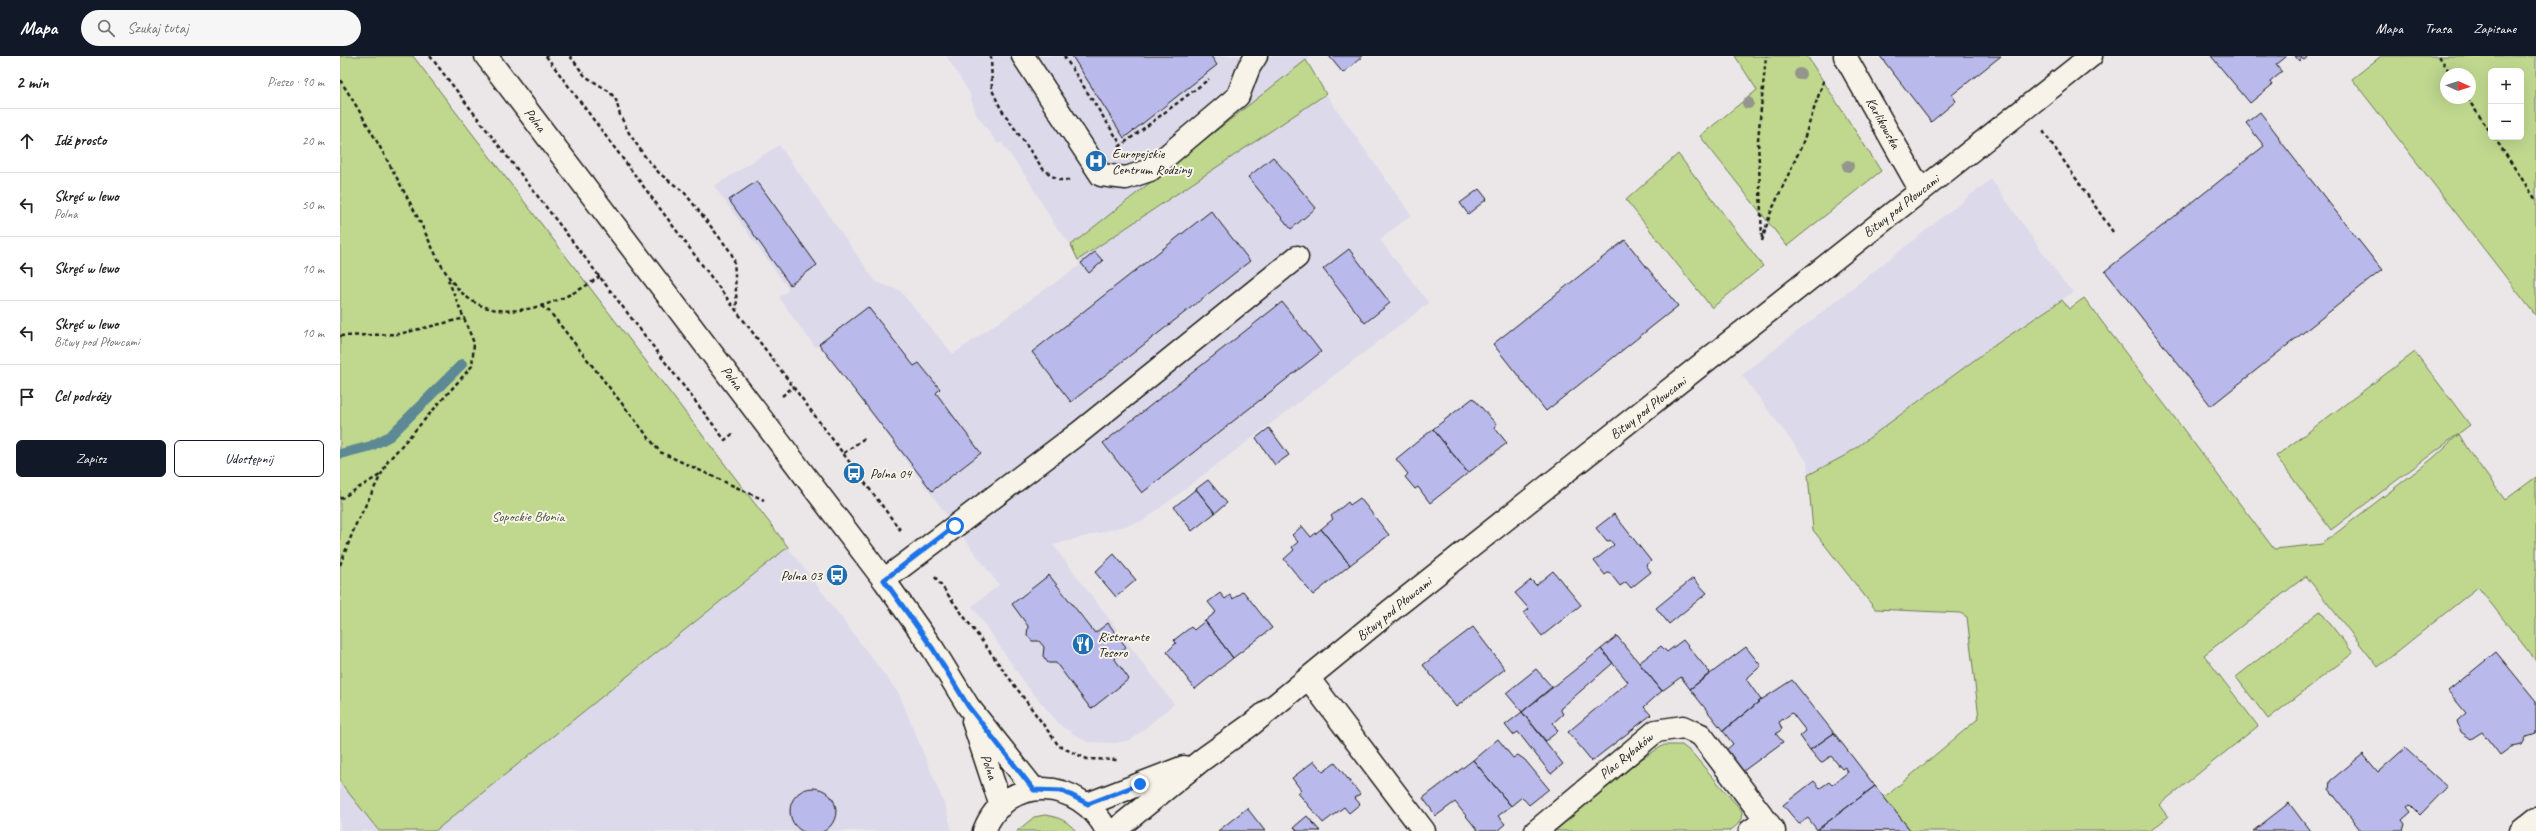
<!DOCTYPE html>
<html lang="pl">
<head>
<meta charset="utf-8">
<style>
	:root { --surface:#fff; --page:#f6f6f6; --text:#222; --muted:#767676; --line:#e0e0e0; --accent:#111827 }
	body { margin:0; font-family:Caveat,sans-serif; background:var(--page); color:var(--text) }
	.controls { position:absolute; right:12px; top:12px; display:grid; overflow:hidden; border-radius:6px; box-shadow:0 4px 16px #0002 }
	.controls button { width:36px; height:36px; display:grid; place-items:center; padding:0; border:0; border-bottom:1px solid var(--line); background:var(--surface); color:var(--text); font:20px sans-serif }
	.compass { position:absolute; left:2100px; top:12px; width:36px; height:36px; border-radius:50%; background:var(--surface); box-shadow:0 4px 16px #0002; rotate:93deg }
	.stop { position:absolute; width:12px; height:12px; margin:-9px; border:3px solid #1a73e8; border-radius:50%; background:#fff }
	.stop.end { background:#1a73e8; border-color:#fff; box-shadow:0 1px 4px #0008 }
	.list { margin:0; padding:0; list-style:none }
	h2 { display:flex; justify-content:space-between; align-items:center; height:52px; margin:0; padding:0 16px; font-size:17px }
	h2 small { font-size:13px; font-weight:400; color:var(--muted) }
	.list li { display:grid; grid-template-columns:26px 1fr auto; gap:12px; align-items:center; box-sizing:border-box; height:64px; padding:0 16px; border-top:1px solid var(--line) }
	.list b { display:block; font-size:15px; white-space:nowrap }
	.list p { margin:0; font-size:13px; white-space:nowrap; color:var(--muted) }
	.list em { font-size:13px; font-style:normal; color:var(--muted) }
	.actions { display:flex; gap:8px; padding:12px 16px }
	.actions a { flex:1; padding:9px 0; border:1px solid var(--accent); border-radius:6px; text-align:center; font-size:14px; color:var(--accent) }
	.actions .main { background:var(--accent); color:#fff }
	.icon { flex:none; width:22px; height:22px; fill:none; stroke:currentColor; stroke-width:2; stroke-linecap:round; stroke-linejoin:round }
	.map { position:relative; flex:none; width:2196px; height:775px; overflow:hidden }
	header { display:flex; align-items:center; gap:24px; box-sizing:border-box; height:56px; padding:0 20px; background:var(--accent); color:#fff }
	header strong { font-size:19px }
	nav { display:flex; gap:22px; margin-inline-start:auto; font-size:14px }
	.search { width:280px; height:36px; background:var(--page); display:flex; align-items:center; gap:10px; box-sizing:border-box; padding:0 14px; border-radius:22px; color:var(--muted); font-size:15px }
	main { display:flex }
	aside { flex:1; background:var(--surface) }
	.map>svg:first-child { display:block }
	.built { fill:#dcd9ea }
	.green { fill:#bfd88e; stroke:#6e7a55; fill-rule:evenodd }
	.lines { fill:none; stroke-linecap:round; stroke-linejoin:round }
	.stream { stroke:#5b8993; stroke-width:10 }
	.building { fill:#b9b9eb; stroke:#1c1c1c }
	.minor-casing { stroke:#1c1c1c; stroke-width:25 }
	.path { stroke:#1c1c1c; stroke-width:2.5; stroke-dasharray:4 3; stroke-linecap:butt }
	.minor { stroke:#f7f3e8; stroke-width:22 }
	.tree { fill:#94968b }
	.route { stroke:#1a73e8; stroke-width:5 }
	.labels { text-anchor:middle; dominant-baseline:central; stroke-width:4; stroke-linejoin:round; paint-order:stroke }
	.street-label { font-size:14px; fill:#1c1c1c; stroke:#f7f3e8 }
	.poi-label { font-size:14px; fill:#1c1c1c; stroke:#f7f3e8; text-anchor:start }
	.park-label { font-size:14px; fill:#4d543e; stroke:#f7f3e8 }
</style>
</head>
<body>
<header>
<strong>Mapa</strong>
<div class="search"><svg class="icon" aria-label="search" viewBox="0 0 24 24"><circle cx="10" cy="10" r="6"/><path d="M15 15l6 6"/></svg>Szukaj tutaj</div>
<nav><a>Mapa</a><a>Trasa</a><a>Zapisane</a></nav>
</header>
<main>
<aside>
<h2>2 min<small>Pieszo · 90 m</small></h2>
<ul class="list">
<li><svg class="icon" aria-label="ahead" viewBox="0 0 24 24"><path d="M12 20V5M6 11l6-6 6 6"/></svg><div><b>Idź prosto</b></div><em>20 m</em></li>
<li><svg class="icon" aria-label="left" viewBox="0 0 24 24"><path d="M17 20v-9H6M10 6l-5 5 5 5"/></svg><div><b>Skręć w lewo</b><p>Polna</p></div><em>50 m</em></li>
<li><svg class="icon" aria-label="left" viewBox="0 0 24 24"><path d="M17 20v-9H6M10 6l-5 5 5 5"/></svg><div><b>Skręć w lewo</b></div><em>10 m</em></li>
<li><svg class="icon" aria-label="left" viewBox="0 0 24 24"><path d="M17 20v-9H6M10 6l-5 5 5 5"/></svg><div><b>Skręć w lewo</b><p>Bitwy pod Płowcami</p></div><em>10 m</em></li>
<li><svg class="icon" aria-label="arrive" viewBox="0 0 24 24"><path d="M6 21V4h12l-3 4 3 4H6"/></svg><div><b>Cel podróży</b></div></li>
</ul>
<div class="actions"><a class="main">Zapisz</a><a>Udostępnij</a></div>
</aside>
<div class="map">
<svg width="2196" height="775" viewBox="0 0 2196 775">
	<rect width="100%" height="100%" fill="#ebe7e9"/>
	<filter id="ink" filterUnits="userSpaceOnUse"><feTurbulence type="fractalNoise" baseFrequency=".025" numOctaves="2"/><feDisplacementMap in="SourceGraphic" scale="8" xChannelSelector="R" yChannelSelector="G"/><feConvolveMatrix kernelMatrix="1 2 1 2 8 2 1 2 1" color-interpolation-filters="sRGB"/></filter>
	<g filter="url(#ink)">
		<path class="built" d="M606,0H972L731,189L714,168L687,122L661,86L658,88L636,58L629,36Z
			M986,38L1071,159L1040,184L1089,247L803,465L713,489L834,648L791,684L776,687L747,686L721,670L686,629L632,550L659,529L480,289L475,291L454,263L439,241L449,234L374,130L439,89L536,226L559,234L613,298L740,209L738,204Z
			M1651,123L1722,224L1733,236L1652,291L1506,399L1468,419L1467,406L1402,319Z
			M448,491L559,638L606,752L612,775H95Z
			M0,726L39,775H0Z"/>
		<path class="green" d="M0,0H73L448,491L95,775H39L0,726Z
			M1395,0H1467L1541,115L1447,190L1360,80L1417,34Z
			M2041,0H2196V260L2012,23ZM2151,15H2181V81H2151ZM2106,18H2130V42H2106Z
			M966,4L986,38L738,204L731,189Z
			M1338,98L1423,210L1372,252L1286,144Z
			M1744,242L1934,493L1982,488L2092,403L2119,378L2127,392L2165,444L2196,421V605L2138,531L2038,611L1966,520L1864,599L1918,670L1819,749L1828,761L1810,775H1571L1544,742L1639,662L1627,561L1620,557L1535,553L1473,474L1468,419L1506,399L1652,291L1722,244L1729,253Z
			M2075,296L2130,369L1991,474L1936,400Z
			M1980,555L2013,597L1928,663L1896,621Z
			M1324,689H1342L1352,697L1402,755C1402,766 1398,769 1389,775H1211L1300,704Z
			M705,759C719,761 727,765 736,775H677L694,761Z"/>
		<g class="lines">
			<path class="stream" d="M0,398L31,390L50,380L122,308"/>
		</g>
		<path class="building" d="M732,0H871L877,9L784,82Z
			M989,0H1023L1003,17Z
			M1540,0H1661L1612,39L1616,45L1591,66Z
			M1871,0H1947L1936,9L1942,16L1930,26L1932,29L1910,47Z
			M1955,0H1969L1964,4L1961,2L1959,5Z
			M1920,56L1939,81L1938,82L2042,214L1871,350L1765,215L1924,90L1906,67Z
			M933,101L976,152L951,173L908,121Z
			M417,125L477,209L450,229L389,144Z
			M1139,133L1147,143L1128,158L1120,147Z
			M871,155L910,205L731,346L692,296Z
			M1285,184L1338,250L1206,355L1153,288Z
			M1009,193L1050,247L1025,267L983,213Z
			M755,196L763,205L749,217L741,207Z
			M942,246L981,296L802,437L763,387Z
			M528,251L574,310L579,307L600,333L596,337L641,397L592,435L479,288Z
			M1133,342L1157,369L1154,371L1167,387L1128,417L1093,373Z
			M929,372L949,399L935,409L916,382Z
			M1093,373L1128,417L1090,447L1078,431L1075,433L1065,421L1068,418L1056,403Z
			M868,424L887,447L875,457L856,433Z
			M856,433L875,457L852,475L834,451Z
			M1020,442L1049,479L1010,509L981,473L993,463L991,460L1008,446L1010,449Z
			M1274,458L1311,505L1306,509L1311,516L1291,532L1286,526L1280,530L1269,516L1265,519L1254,505L1274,489L1270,484L1267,486L1256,472Z
			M962,470L971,481L981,473L1010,509L973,539L944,503L954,494L952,491L958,486L952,479Z
			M774,498L796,524L776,541L755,516Z
			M1213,515L1241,549L1202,580L1184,557L1189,553L1175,537L1191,524L1196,529Z
			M709,519L755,577L768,567L786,591L774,602L789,623L751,653L716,607H708L703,600L704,591L699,585H692L687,579L688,570L672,548Z
			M1353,522L1367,537L1329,568L1316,552Z
			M903,535L932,572L893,602L865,565L876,556L868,546L880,537L885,543L890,539L893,543Z
			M865,565L893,602L855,633L827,596L836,587L834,584L851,571L854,574Z
			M1133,571L1165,613L1116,651L1083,609Z
			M1277,580L1322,635L1304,651L1311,659L1252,705L1228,676L1288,626L1261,593Z
			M1343,584L1370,617L1350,633L1341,621L1322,635L1299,607L1321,590L1327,596Z
			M1406,591L1421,610L1406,623L1421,644L1383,675L1350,633Z
			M1261,593L1273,607L1220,653L1223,658L1213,667L1218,675L1206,685L1182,656Z
			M2156,596L2196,645V677L2187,680L2182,689L2171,691L2160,699L2142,676L2131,683L2121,676L2117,665L2126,657L2108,635Z
			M1196,613L1212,631L1182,656L1166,637Z
			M1452,624L1494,677L1470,694L1460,680L1466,675L1452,657L1439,666L1442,673L1436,678L1443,686L1402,716L1385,695L1393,688L1383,675L1421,644Z
			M1182,656L1223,708L1211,718L1178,676L1173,679L1165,669Z
			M1494,677L1535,730L1477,774L1468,762L1459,768L1443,749L1474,725L1480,732L1489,726L1492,729L1508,716L1505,711L1502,713L1491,700L1481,707L1470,694Z
			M1158,683L1173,702L1178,699L1185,704L1209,733L1189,749L1182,741L1171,750L1133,704Z
			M2065,692L2107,731L2080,759L2070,749L2067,751L2071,756L2062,764L2065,768L2063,775H2021L1989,733L1990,725L2023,698L2038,716Z
			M1133,704L1171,750L1158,760L1165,768L1157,775H1138L1115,746L1096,760L1083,742Z
			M974,705L983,716L995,707L1020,738L1015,742L1020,748L1009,757L1004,751L983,767L958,737L961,734L952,722Z
			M1535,730L1571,775L1477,774Z
			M450 755a23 23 0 1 1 46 0a23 23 0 1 1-46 0Z
			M1949,747L1970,775H1913Z
			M907,752L925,775H878Z
			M967,760L980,775H957L954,771Z"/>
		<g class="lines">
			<g class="minor-casing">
				<path id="minor" d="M146,0L544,524L593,593L628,650L694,733
					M683,0L761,119L786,122L810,114L898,40L909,11L916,0
					M1505,0L1581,135
					M544,524L740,376L957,201
					M969,623L1084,775
					M633,665L661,750
					M748,748L844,711
					M644,775C667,716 740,722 767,775
					M774,775L863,703L912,668L1050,555L1751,0
					M1196,775L1316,675L1343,671L1361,679L1434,775
					M1410,775L1426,764
					M2181,775L2196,763"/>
			</g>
			<path class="path" d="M90,0L385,384L395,376
				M206,0L561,475
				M230,0L245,20L270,36L276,44L280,59L289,77L306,102L320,118L344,136L390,195L394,203L397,253
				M651,0L652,34L661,53L703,113L718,124H730
				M724,0L782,90
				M2099,0L2111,18
				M0,24C28,67 52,113 76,158C91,186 105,229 134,246C171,268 229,244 260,220
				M2127,42L2151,77
				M1703,75L1773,176
				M2154,81L2196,144
				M779,91L869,23
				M1422,182L1418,84L1426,0
				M1422,185L1430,158L1462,89L1484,23
				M201,250L210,256L320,396L424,444
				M0,280L59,278L125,262
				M442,340L454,330
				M504,397L526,381
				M0,443L40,419
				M0,509L16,468L48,405L132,310L134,287L107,221
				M595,521L719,690L747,703L778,704"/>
			<use href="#minor" class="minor"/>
		</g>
		<g class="tree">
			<circle cx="1460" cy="18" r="6"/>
			<circle cx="1408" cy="47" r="6"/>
			<circle cx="1508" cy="110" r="6"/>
		</g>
	</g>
	<g class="lines" filter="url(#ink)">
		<path class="route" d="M615,470L544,524L593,593L628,650L694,734L723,735L748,748L800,728"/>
	</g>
	<defs>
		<g id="hospital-disc" transform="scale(1.15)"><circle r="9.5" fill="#1f6fb2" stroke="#f7f3e8"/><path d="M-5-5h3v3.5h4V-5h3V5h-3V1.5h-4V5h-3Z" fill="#fff"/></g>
		<g id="bus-disc" transform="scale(1.15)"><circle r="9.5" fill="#1f6fb2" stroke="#f7f3e8"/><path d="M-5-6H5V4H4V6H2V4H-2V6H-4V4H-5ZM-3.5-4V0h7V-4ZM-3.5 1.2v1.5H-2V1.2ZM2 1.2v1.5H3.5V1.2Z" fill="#fff"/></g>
		<g id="restaurant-disc" transform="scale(1.15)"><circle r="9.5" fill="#1f6fb2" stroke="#f7f3e8"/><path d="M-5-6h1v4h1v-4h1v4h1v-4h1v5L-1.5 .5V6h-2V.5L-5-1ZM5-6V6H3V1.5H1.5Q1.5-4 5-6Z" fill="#fff"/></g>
	</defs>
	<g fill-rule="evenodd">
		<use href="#hospital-disc" x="756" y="105"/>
		<use href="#bus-disc" x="514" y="417"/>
		<use href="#bus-disc" x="497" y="519"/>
		<use href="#restaurant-disc" x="743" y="588"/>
	</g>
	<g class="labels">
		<g class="street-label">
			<text transform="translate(195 64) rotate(53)">Polna</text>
			<text transform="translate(1543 67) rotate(61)">Karlikowska</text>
			<text transform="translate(1561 150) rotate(-38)">Bitwy pod Płowcami</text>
			<text transform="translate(392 322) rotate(53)">Polna</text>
			<text transform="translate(1308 352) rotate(-38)">Bitwy pod Płowcami</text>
			<text transform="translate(1054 553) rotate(-39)">Bitwy pod Płowcami</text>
			<text transform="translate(1286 700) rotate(-39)">Plac Rybaków</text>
			<text transform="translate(649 711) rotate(72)">Polna</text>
		</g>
		<g class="poi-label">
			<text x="772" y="97">Europejskie<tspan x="772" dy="16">Centrum Rodziny</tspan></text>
			<text x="530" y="417">Polna 04</text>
			<text x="482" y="519" text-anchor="end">Polna 03</text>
			<text x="758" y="580">Ristorante<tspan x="758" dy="16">Tesoro</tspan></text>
		</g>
		<g class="park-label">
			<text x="188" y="460">Sopockie Błonia</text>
		</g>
	</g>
</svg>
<div class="controls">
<button>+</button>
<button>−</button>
</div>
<svg class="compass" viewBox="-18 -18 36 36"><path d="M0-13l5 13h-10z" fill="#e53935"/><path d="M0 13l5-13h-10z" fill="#767676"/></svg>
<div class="stop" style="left:615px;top:470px"></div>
<div class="stop end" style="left:800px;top:728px"></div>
</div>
</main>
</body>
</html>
